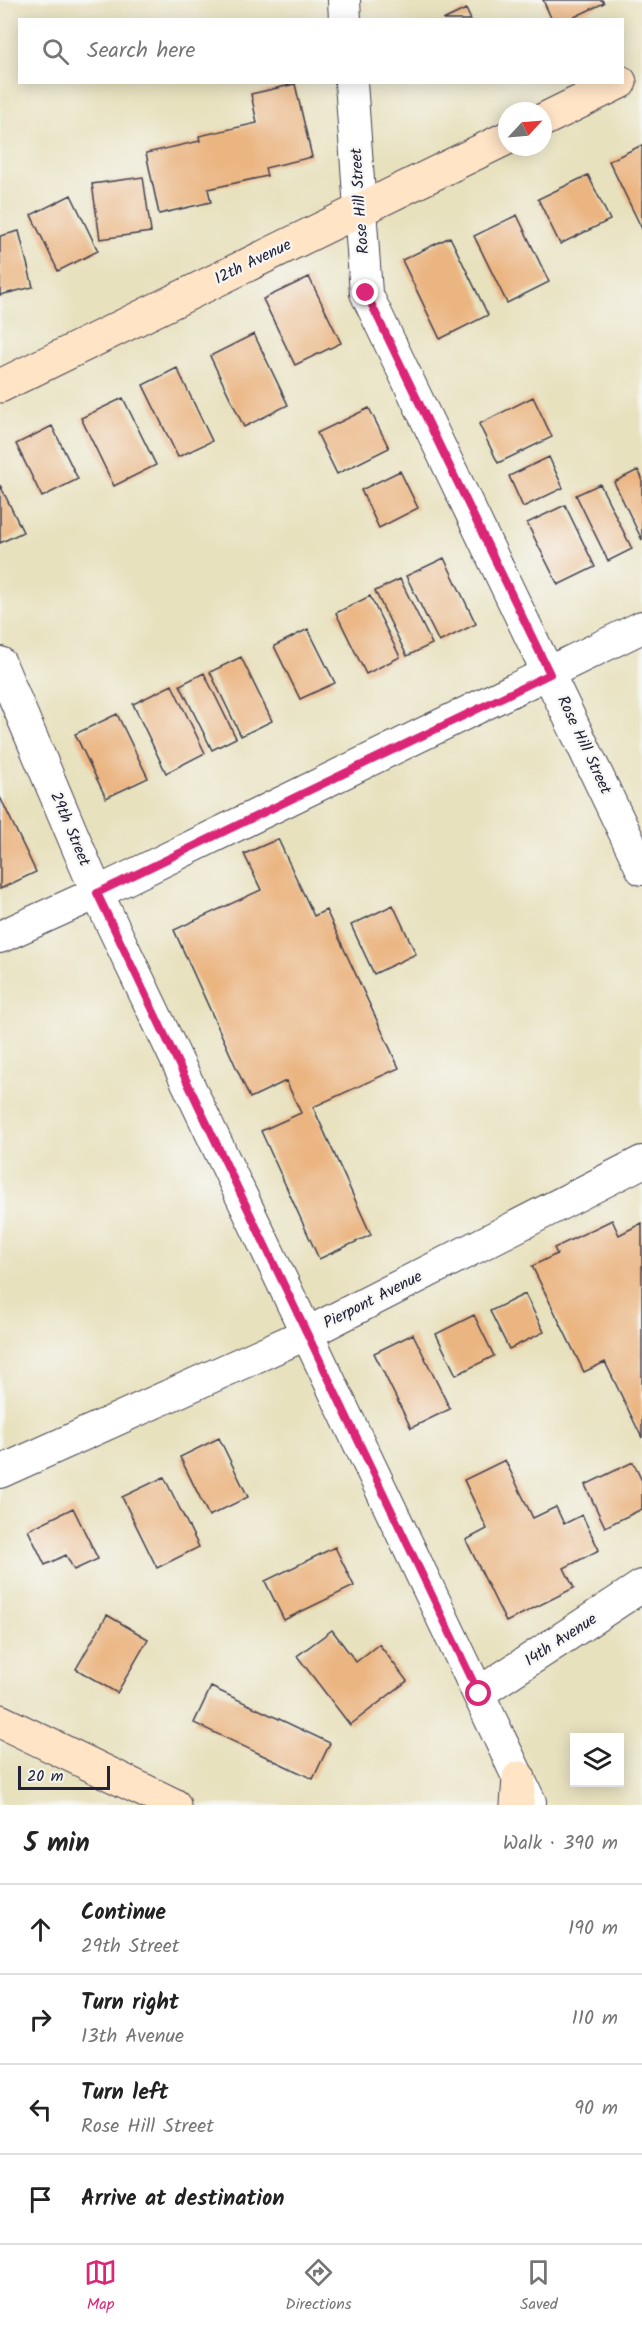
<!DOCTYPE html>
<html lang="en">
<head>
<meta charset="utf-8">
<style>
	:root { --surface:#fff; --page:#f2f2f2; --text:#222; --muted:#767676; --line:#e0e0e0; --accent:#db2777 }
	body { margin:0; font-family:Kalam,sans-serif; background:var(--page); color:var(--text) }
	.controls { position:absolute; right:18px; bottom:18px; display:grid; overflow:hidden; border-radius:0px; box-shadow:0 3px 15px #0003 }
	.controls button { width:54px; height:54px; display:grid; place-items:center; padding:0; border:0; border-bottom:2px solid var(--line); background:var(--surface); color:var(--text); font:30px sans-serif }
	.compass { position:absolute; left:498px; top:102px; width:54px; height:54px; border-radius:50%; background:var(--surface); box-shadow:0 3px 15px #0003; rotate:64deg }
	.scale { position:absolute; left:18px; bottom:15px; width:92px; box-sizing:border-box; padding-left:6px; border:3px solid #22223b; border-top:0; font-size:16px; line-height:21px; white-space:nowrap; color:#22223b; -webkit-text-stroke:4px #f6f6f2; paint-order:stroke }
	.stop { position:absolute; width:18px; height:18px; margin:-14px; border:4px solid #db2777; border-radius:50%; background:#fff }
	.stop.end { background:#db2777; border-color:#fff; box-shadow:0 2px 6px #0008 }
	.list { margin:0; padding:0; list-style:none }
	h2 { display:flex; justify-content:space-between; align-items:center; height:78px; margin:0; padding:0 24px; font-size:26px }
	h2 small { font-size:20px; font-weight:400; color:var(--muted) }
	.list li { display:grid; grid-template-columns:39px 1fr auto; gap:18px; align-items:center; box-sizing:border-box; height:90px; padding:0 24px; border-top:2px solid var(--line) }
	.list b { display:block; font-size:22px; white-space:nowrap }
	.list p { margin:0; font-size:20px; white-space:nowrap; color:var(--muted) }
	.list em { font-size:20px; font-style:normal; color:var(--muted) }
	.icon { flex:none; width:33px; height:33px; fill:none; stroke:currentColor; stroke-width:2; stroke-linecap:round; stroke-linejoin:round }
	.map { position:relative; flex:none; width:642px; height:1805px; overflow:hidden }
	.search { position:absolute; background:var(--surface); box-shadow:0 3px 15px #0003; left:18px; right:18px; top:18px; height:66px; display:flex; align-items:center; gap:15px; box-sizing:border-box; padding:0 21px; border-radius:0px; color:var(--muted); font-size:22px }
	.sheet { height:438px; background:var(--surface) }
	nav { display:flex; justify-content:space-around; align-items:center; box-sizing:border-box; height:84px; border-top:2px solid var(--line); background:var(--surface); font-size:16px; color:var(--muted) }
	nav a { display:grid; justify-items:center; gap:3px }
	nav .on { color:var(--accent) }
	.map>svg:first-child { display:block }
	.building { fill:#ebb582 }
	.lines { fill:none; stroke-linecap:round; stroke-linejoin:round }
	.street-casing { stroke:#403f4f; stroke-width:34 }
	.secondary-casing { stroke:#403f4f; stroke-width:35 }
	.street { stroke:#fff; stroke-width:32 }
	.secondary { stroke:#ffe4c6; stroke-width:33 }
	.route { stroke:#db2777; stroke-width:8 }
	.labels { text-anchor:middle; dominant-baseline:central; stroke-width:4.5; stroke-linejoin:round; paint-order:stroke }
	.street-label { font-size:16px; fill:#22223b; stroke:#f6f6f2 }
</style>
</head>
<body>
<div class="map">
<svg width="642" height="1805" viewBox="0 0 642 1805">
	<rect width="100%" height="100%" fill="#f6f6f2"/>
	<filter id="ink" filterUnits="userSpaceOnUse"><feTurbulence type="fractalNoise" baseFrequency=".0167" numOctaves="2"/><feDisplacementMap in="SourceGraphic" scale="12" xChannelSelector="R" yChannelSelector="G"/><feConvolveMatrix kernelMatrix="1 2 1 2 8 2 1 2 1" color-interpolation-filters="sRGB"/></filter>
	<filter id="wash" filterUnits="userSpaceOnUse"><feTurbulence type="fractalNoise" baseFrequency=".008" numOctaves="4" result="noise"/><feDisplacementMap in="SourceGraphic" scale="24" xChannelSelector="R" yChannelSelector="G"/><feGaussianBlur stdDeviation="1.35" result="paint"/><feColorMatrix in="noise" values="0 0 0 0 0 0 0 0 0 0 0 0 0 0 0 0 0 1.4 0 .05"/><feComposite in="paint" operator="in"/></filter>
	<g filter="url(#wash)">
		<rect width="100%" height="100%" fill="#e8e1be"/>
		<g id="blocks">
			<path class="building" d="M543,0H602L604,3L568,20H552Z
				M466,9L471,20H443Z
				M295,84L312,157L265,168L267,176L208,189L211,202L159,214L146,153L200,141L199,136L257,123L251,94Z
				M642,145V229L609,161Z
				M588,175L610,220L560,244L538,199Z
				M143,177L151,232L100,239L92,184Z
				M71,195L98,251L58,271L31,215Z
				M517,215L549,282L507,303L474,236Z
				M19,231L33,287L0,295V236Z
				M450,237L488,315L440,339L402,260Z
				M309,277L341,343L295,365L263,299Z
				M254,334L288,405L244,427L210,356Z
				M177,368L212,441L178,457L143,385Z
				M533,397L552,437L498,463L479,424Z
				M123,398L156,465L114,486L81,418Z
				M369,408L389,448L337,474L317,433Z
				M52,426L78,479L42,497L16,444Z
				M549,457L563,488L523,507L509,476Z
				M638,470L642,478V540L614,482Z
				M400,471L418,508L379,528L361,490Z
				M600,484L632,549L608,561L576,495Z
				M0,485L23,532L0,543Z
				M565,505L595,567L558,585L527,523Z
				M444,558L476,624L439,642L406,576Z
				M400,579L432,644L407,656L375,591Z
				M370,596L400,657L366,674L336,613Z
				M308,629L335,683L300,699L274,646Z
				M241,657L272,721L241,736L210,672Z
				M204,673L236,738L212,750L180,685Z
				M172,685L205,753L166,773L133,704Z
				M117,714L148,778L106,798L75,734Z
				M0,797L36,872L0,889Z
				M278,839L314,916L326,910L399,1068L313,1107L371,1235L319,1259L261,1131L301,1113L286,1081L250,1098L174,930L261,890L244,854Z
				M393,905L416,954L374,974L351,925Z
				M612,1220L619,1235L642,1223V1438L605,1362L584,1372L532,1266L557,1254L554,1248Z
				M525,1294L544,1332L509,1349L490,1311Z
				M474,1315L494,1356L456,1375L436,1334Z
				M413,1334L450,1409L411,1428L374,1353Z
				M219,1438L248,1497L209,1516L180,1457Z
				M505,1460L533,1518L556,1507L564,1524L582,1515L599,1550L564,1568L574,1588L506,1622L466,1540L487,1529L464,1480Z
				M633,1462L642,1481V1509L605,1527L585,1485Z
				M164,1477L199,1547L157,1568L122,1497Z
				M73,1508L98,1559L74,1570L66,1555L45,1565L28,1530Z
				M335,1547L354,1586L284,1620L265,1581Z
				M107,1615L148,1639L117,1693L76,1669Z
				M332,1630L356,1662L379,1644L407,1681L350,1725L297,1656Z
				M211,1687L330,1743L313,1779L194,1723Z"/>
		</g>
	</g>
	<g filter="url(#ink)">
		<use href="#blocks" fill-opacity="0" stroke="#403f4f" stroke-width="1.5"/>
		<g class="lines">
			<g class="street-casing">
				<path id="street" d="M344,0L345,20
					M351,82L366,293L642,869
					M0,663L97,893L530,1802
					M0,937L97,893L642,627
					M0,1472L306,1334L642,1162
					M479,1693L642,1586"/>
			</g>
			<g class="secondary-casing">
				<path id="secondary" d="M543,120L620,82
					M0,386L507,138
					M0,1721L174,1805
					M517,1805L519,1778"/>
			</g>
			<use href="#street" class="street"/>
			<use href="#secondary" class="secondary"/>
		</g>
	</g>
	<g class="lines" filter="url(#ink)">
		<path class="route" d="M366,293L550,674L97,893L479,1694"/>
	</g>
	<g class="labels">
		<g class="street-label">
			<text transform="translate(360 201) rotate(-94)">Rose Hill Street</text>
			<text transform="translate(253 262) rotate(-26)">12th Avenue</text>
			<text transform="translate(584 745) rotate(65)">Rose Hill Street</text>
			<text transform="translate(70 829) rotate(67)">29th Street</text>
			<text transform="translate(373 1300) rotate(-27)">Pierpont Avenue</text>
			<text transform="translate(561 1640) rotate(-33)">14th Avenue</text>
		</g>
	</g>
</svg>
<div class="controls">
<button><svg class="icon" aria-label="layers" viewBox="0 0 24 24"><path d="M12 4l9 5-9 5-9-5zM3 14l9 5 9-5"/></svg></button>
</div>
<svg class="compass" viewBox="-18 -18 36 36"><path d="M0-13l5 13h-10z" fill="#e53935"/><path d="M0 13l5-13h-10z" fill="#767676"/></svg>
<div class="scale">20 m</div>
<div class="stop" style="left:479px;top:1694px"></div>
<div class="stop end" style="left:366px;top:293px"></div>
<div class="search"><svg class="icon" aria-label="search" viewBox="0 0 24 24"><circle cx="10" cy="10" r="6"/><path d="M15 15l6 6"/></svg>Search here</div>
</div>
<section class="sheet">
<h2>5 min<small>Walk · 390 m</small></h2>
<ul class="list">
<li><svg class="icon" aria-label="ahead" viewBox="0 0 24 24"><path d="M12 20V5M6 11l6-6 6 6"/></svg><div><b>Continue</b><p>29th Street</p></div><em>190 m</em></li>
<li><svg class="icon" aria-label="right" viewBox="0 0 24 24"><path d="M7 20v-9h11M14 6l5 5-5 5"/></svg><div><b>Turn right</b><p>13th Avenue</p></div><em>110 m</em></li>
<li><svg class="icon" aria-label="left" viewBox="0 0 24 24"><path d="M17 20v-9H6M10 6l-5 5 5 5"/></svg><div><b>Turn left</b><p>Rose Hill Street</p></div><em>90 m</em></li>
<li><svg class="icon" aria-label="arrive" viewBox="0 0 24 24"><path d="M6 21V4h12l-3 4 3 4H6"/></svg><div><b>Arrive at destination</b></div></li>
</ul>
</section>
<nav>
<a class="on"><svg class="icon" aria-label="map" viewBox="0 0 24 24"><path d="M3 6l6-2 6 2 6-2v14l-6 2-6-2-6 2zM9 4v14M15 6v14"/></svg>Map</a>
<a><svg class="icon" aria-label="directions" viewBox="0 0 24 24"><path d="M12 3l9 9-9 9-9-9zM9 14v-3h6M13 9l2 2-2 2"/></svg>Directions</a>
<a><svg class="icon" aria-label="saved" viewBox="0 0 24 24"><path d="M7 4h10v16l-5-4-5 4z"/></svg>Saved</a>
</nav>
</body>
</html>
